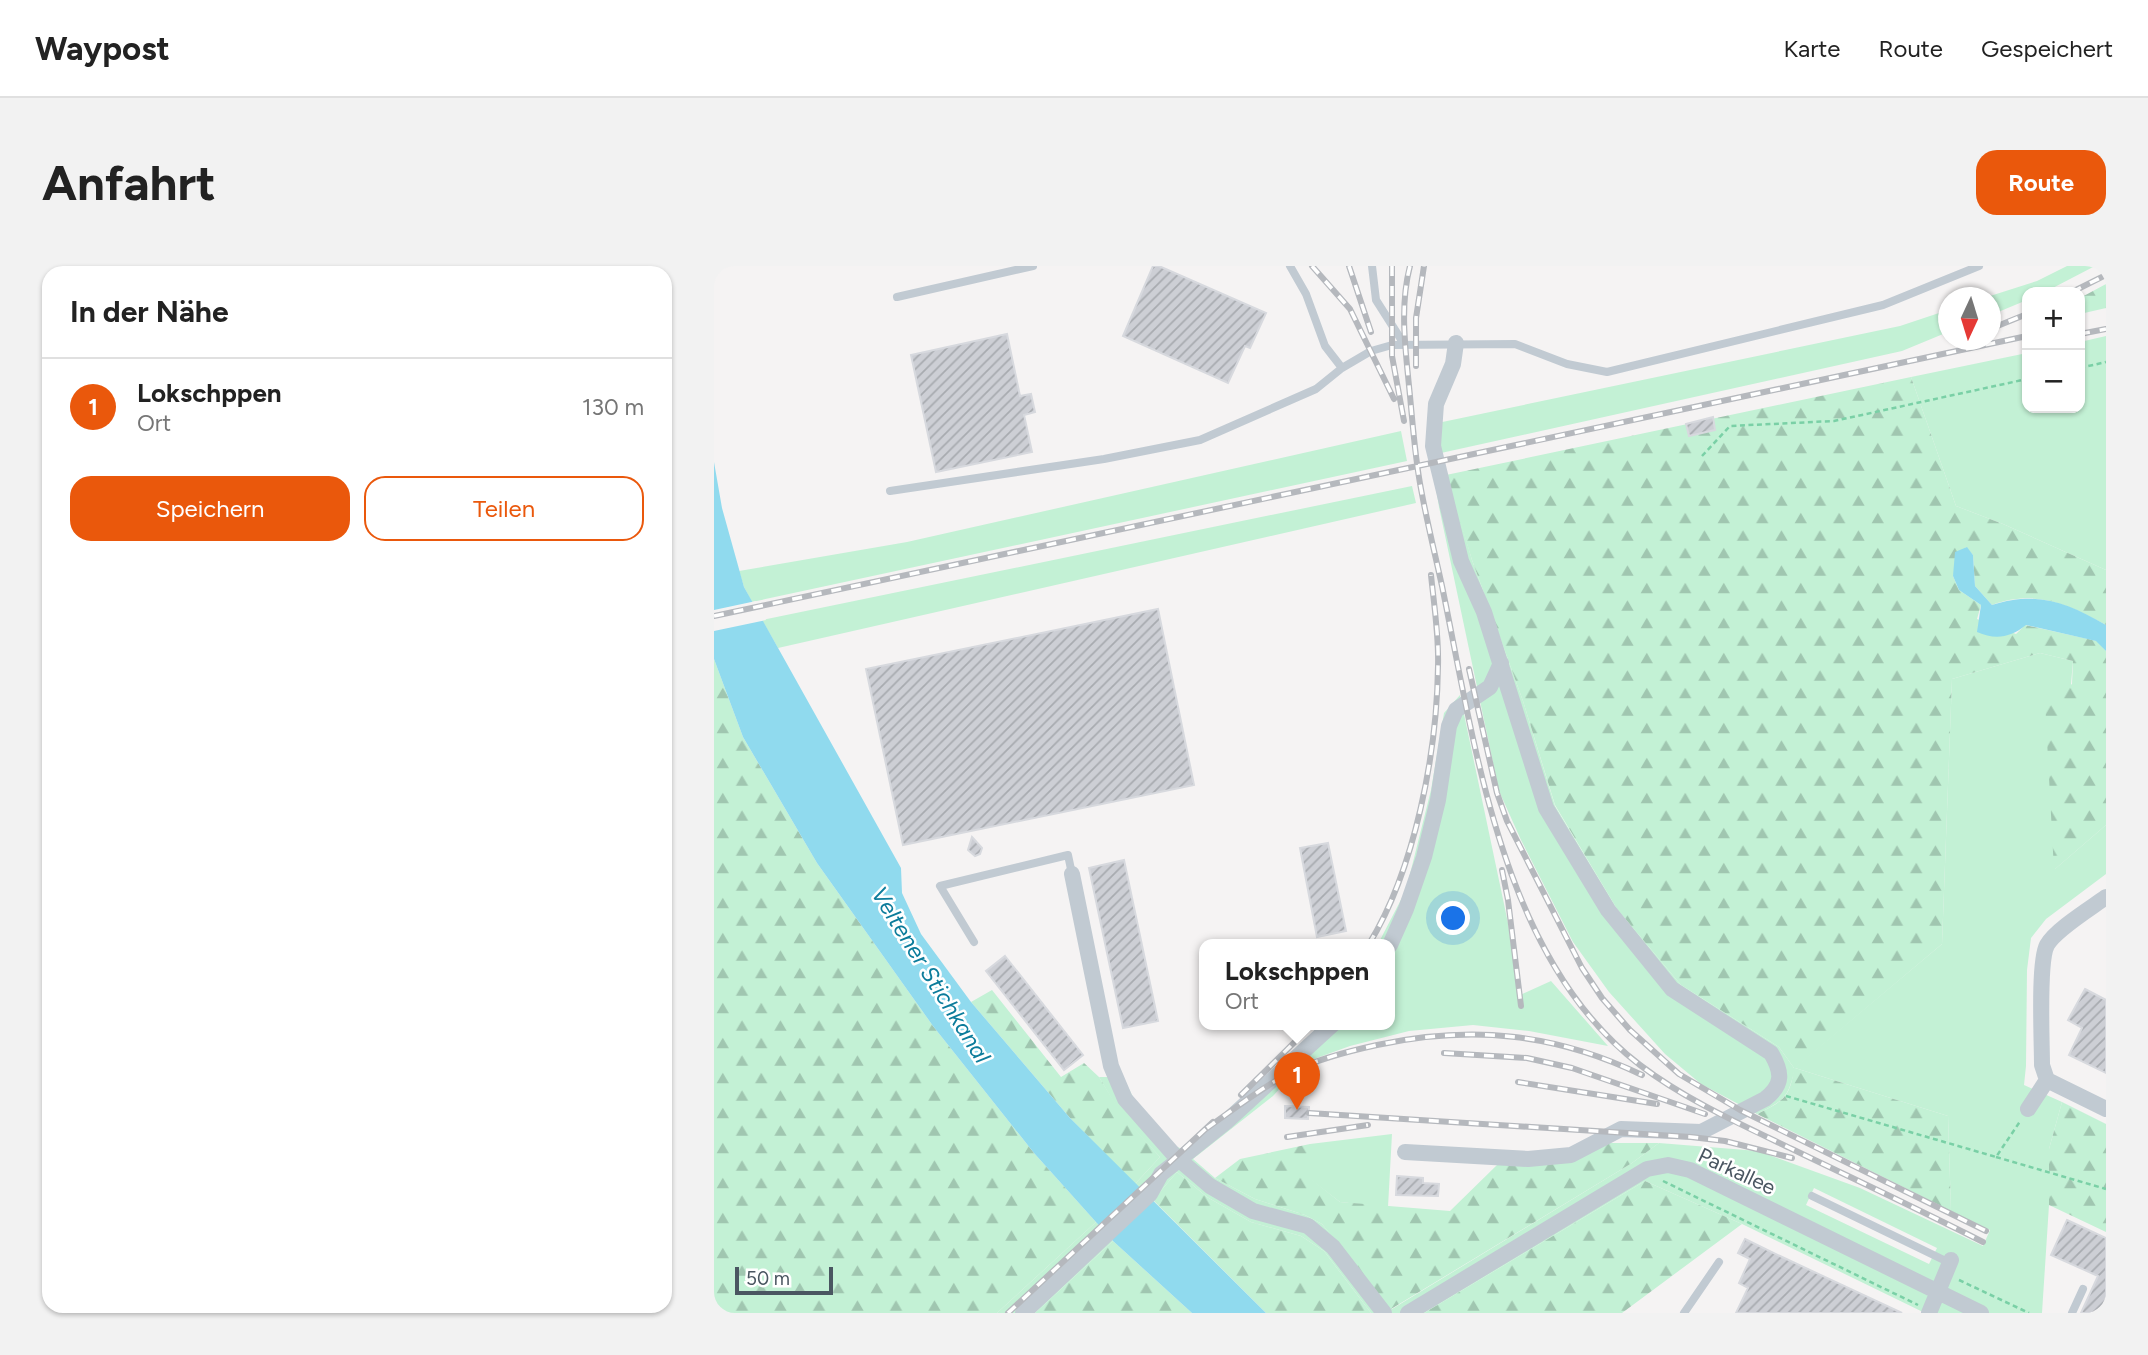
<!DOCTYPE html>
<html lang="de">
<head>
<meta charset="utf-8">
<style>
	:root { --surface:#fff; --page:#f2f2f2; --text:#222; --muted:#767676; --line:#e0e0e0; --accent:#ea580c }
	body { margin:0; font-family:Figtree,sans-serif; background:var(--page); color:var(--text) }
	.controls { position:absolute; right:21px; top:21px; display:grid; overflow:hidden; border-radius:14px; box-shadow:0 2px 5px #0004 }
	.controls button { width:63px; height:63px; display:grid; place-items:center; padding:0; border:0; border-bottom:2px solid var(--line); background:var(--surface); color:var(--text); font:35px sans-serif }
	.compass { position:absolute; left:1224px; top:21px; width:63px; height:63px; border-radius:50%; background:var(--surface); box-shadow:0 2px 5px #0004; rotate:184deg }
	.scale { position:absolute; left:21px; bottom:18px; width:98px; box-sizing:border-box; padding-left:7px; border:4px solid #4a5661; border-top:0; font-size:19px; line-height:24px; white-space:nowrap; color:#4a5661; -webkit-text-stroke:5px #fff; paint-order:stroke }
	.you { position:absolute; left:740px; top:653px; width:24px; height:24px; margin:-18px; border:5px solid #fff; border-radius:50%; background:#1a73e8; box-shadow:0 0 0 10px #1a73e833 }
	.badge { display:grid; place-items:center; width:46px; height:46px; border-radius:50%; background:var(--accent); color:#fff; font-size:23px; font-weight:700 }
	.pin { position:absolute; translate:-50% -58px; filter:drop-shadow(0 2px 4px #0008) }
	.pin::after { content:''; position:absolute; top:37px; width:24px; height:21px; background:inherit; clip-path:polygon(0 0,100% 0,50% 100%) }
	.popup { position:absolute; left:485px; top:673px; width:196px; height:91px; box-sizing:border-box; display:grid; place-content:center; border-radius:14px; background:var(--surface); filter:drop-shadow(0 2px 5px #0005); font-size:23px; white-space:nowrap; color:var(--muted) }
	.popup b { font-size:26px; color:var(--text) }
	.popup::after { content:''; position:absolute; left:50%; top:100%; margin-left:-14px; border:14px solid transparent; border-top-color:var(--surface) }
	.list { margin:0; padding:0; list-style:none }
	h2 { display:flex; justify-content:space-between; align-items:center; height:91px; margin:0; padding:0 28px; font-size:30px }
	h2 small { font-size:23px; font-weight:400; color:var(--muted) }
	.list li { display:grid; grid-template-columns:46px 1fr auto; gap:21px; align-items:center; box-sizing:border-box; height:98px; padding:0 28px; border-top:2px solid var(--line) }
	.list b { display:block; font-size:26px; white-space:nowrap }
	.list p { margin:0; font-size:23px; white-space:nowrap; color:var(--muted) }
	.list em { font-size:23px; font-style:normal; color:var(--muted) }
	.actions { display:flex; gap:14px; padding:21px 28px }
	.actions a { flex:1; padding:16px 0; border:2px solid var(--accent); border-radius:21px; text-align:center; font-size:24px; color:var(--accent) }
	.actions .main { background:var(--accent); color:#fff }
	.map { position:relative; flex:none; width:1392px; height:1047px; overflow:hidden; border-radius:21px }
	header { display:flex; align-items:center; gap:42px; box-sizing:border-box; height:98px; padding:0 35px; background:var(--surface); border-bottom:2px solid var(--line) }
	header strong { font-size:33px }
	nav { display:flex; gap:38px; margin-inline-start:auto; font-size:24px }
	.intro { display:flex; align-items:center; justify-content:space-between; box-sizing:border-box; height:168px; padding:0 42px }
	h1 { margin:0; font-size:49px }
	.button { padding:18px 32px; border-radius:21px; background:var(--accent); color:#fff; font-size:24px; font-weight:700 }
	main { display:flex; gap:42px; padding:0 42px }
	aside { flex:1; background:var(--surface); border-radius:21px; box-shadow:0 2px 5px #0004 }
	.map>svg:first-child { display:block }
	.grass { fill:#c3f1d5; fill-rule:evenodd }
	.forest { fill:url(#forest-firs) }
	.water { fill:#90daee }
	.pier { fill:#f5f3f3 }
	.building { fill:url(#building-hatch); stroke:#d7d9de; stroke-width:2 }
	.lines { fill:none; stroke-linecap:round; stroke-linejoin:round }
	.path { stroke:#7ad0a6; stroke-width:2.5; stroke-dasharray:5 3.5; stroke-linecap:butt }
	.lane { stroke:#c1cad2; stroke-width:8 }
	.street { stroke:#c1cad2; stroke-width:16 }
	.rail-casing { stroke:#b5b8bd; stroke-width:6 }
	.rail { stroke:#fff; stroke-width:3.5; stroke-dasharray:10; stroke-linecap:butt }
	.labels { text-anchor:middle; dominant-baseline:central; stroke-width:5; stroke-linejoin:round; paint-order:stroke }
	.street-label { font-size:21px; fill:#4a5661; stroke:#fff }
	.water-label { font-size:23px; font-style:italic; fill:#0c7c9b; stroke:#fff }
</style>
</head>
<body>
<header>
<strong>Waypost</strong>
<nav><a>Karte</a><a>Route</a><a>Gespeichert</a></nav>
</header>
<div class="intro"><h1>Anfahrt</h1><a class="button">Route</a></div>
<main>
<aside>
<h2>In der Nähe<small></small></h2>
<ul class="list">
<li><span class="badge">1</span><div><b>Lokschppen</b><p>Ort</p></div><em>130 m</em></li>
</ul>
<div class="actions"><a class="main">Speichern</a><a>Teilen</a></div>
</aside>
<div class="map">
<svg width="1392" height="1047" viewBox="0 0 1392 1047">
	<defs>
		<pattern id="forest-firs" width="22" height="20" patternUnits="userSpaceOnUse" patternTransform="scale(1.75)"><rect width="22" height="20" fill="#c3f1d5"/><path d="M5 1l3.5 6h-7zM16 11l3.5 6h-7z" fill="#a0c6b0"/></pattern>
		<pattern id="building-hatch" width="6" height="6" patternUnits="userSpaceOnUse" patternTransform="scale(1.75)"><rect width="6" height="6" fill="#cdcfd5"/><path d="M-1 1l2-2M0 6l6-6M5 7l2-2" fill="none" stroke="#a8abb0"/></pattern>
	</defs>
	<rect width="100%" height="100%" fill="#f5f3f3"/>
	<path class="grass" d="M1353,0H1381L1331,26H1313V34L1277,49L1276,32L1273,31L1323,15Z
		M1234,44V66L1188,85L727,187L758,294L809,435L841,540L903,643L967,719L1065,781L1080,802L1228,678L1238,413L1326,387L1359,395L1341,603L1392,559V608L1332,653L1317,672L1313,704L1312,800L1310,819L1348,836L1335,883V939L1328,1047H1211L1028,958L931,915L710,1047H657L610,985L587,970L537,956L493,931L463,906L439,934L421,918L446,891L408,850L385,811H409L420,833L462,880L469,884L595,771L606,758H676V678H664L692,624L717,524L730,447L746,429L794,657L804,730L837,715L894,780L815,765L759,759L695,765L636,780L589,797L559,830L479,893L501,912L541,933L591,949L608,958L678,1043L918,897L945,877L1044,885L1146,922L1269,980L1276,964L1237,945L1234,850L1081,802C1074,832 1071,834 1043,848L987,818L951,788L895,726L859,676L807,574L785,525L725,241L715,180L714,159L1186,60ZM1100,922L1223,982L1215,998L1092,939Z
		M1392,70V304L1289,258L1242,240L1197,111L1313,87V142H1366V76Z
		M687,165L693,195L38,336L30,321L25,305L193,276Z
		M698,220L702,237L64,382L48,354Z
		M678,868L674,941L626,936L596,913V878Z
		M382,956L399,975L321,1047H283Z"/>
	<path class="forest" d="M1392,18V42L1366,48V32Z
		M1197,111L1242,240L1289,258L1392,304V359C1354,338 1321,323 1278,339L1261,320L1259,289L1252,281L1239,310L1245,324L1267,339L1263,353L1302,368L1311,359L1383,375L1392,385V559L1340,604L1331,437L1358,418L1359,395L1326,387L1238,413L1228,678L1081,802L1234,850L1237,945L1043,848C1069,835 1076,832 1080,802L1065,781L967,719L903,643L841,539L809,435L758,294L732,209Z
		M0,393L29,471L103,597L219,760L320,887L382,956L283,1047H0Z
		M278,724L347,811L370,797L385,811L409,850L446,891L421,918L356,852L257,736Z
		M1348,836L1392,858V966L1335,939V883Z
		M896,877H945L918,897L677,1043L608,958L591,949L541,933L501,912L526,893L596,878L597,913L626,936L736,945L783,899L850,896Z
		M463,906L493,931L537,956L587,970L610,985L657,1047H552L439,934Z
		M931,915L1028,958L908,1047H710Z
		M399,975L478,1047H321Z"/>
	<path class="water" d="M0,196L8,242L30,321L187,602L188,627L207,668L257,736L356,852L552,1047H478L399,975L320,887L219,760L103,597L29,471L0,393Z
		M1253,281L1259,289L1261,320L1278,339C1323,325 1352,336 1392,359V385L1382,375L1312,359C1296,372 1281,374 1263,366L1267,339L1245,324L1239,310L1241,286Z"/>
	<path class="pier" d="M42,335L52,354L0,365V344Z"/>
	<path class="building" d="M439,0H445L552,47L536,82L531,80L514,117L409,70Z
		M293,68L306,130L317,128L321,146L310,149L318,186L222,206L197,89Z
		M999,151L1001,164L975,170L972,158Z
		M444,343L480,519L189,579L152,403Z
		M258,571L268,582L266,588L261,590L254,584Z
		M614,577L632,665L603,671L586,582Z
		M410,594L444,755L409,762L375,602Z
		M291,690L369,789L350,804L272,705Z
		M1371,723L1392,734V807L1355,789L1368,762L1354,754Z
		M571,840L595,841L594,853L571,852Z
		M683,910L709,912V917L725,918L724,930L682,929Z
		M1353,954L1392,972V1047H1367L1384,1010L1337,989Z
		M1031,973L1066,990L1188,1047H1022L1034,1022L1025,1017L1036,993L1024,987Z"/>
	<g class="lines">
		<path class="path" d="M1366,102L1392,96
			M988,190L1016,160L1120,155L1313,113
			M1072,830L1282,891L1307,854
			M1282,891L1392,923
			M949,915L1204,1039
			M1245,1014L1315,1047"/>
		<path class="lane" d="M576,0L592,28L611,80L628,102
			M658,0L662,34L690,78
			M183,31L319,0
			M176,225L390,193L486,174L602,123L628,102L657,85L678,79L801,78L853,98L893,106L1169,39L1265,0
			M260,676L226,620L354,589L358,608
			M1098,930L1236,997
			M970,1047L1005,996
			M1358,1047L1369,1023"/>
		<path class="street" d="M358,608L397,800L411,833L462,891L496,920L539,945L594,960L619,981L670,1047
			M1392,631C1377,642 1341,664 1333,679C1324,696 1328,775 1328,799L1333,814L1392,843
			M676,679L692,643L710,591L724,534L735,460L742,444L776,421L787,397
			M1314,843L1333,814
			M691,886L814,893L857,889L907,863L987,866L1051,833C1070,818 1068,806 1057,787L958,723L894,644L832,542L770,346L747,295L719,180L722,138L739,98L742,77
			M309,1047L436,928L447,908L512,856L619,758
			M694,1047L933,903L954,899L976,904L1267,1047
			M1215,1047L1237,994"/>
		<g class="rail-casing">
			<path id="rail" d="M598,0L636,43L680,133
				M635,0L657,66
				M678,0V90L690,155
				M696,0C685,42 692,87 696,130C699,161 701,192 707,223C713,256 721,288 728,320C761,479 788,694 926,799C972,834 1026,858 1078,883C1142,914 1206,944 1269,976
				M1358,26L1392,9
				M1276,63L1313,48
				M1366,68L1392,63
				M702,100V52L710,0
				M0,350L1313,70
				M755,403L783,527L793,555L868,702L888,732L916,764L965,808L1026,844L1272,965
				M788,604L794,634L807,740
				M655,678C701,603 723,487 724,400C725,370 720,339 717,309
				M730,787L813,792L858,802L991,848
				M804,816L943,838
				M527,829L599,758
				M595,847L977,871L1011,875L1078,892
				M493,862C520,843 547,822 577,806C604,793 635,785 663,779C758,759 841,767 928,809
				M573,871L654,859
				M294,1047L499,856"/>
		</g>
		<use href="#rail" class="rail"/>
	</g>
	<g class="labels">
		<g class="street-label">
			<text transform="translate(1023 905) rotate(25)">Parkallee</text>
		</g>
		<g class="water-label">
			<text transform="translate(217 709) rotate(58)">Veltener Stichkanal</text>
		</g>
	</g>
</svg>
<div class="controls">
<button>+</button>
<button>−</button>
</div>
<svg class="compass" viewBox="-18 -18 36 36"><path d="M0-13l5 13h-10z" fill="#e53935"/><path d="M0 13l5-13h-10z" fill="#767676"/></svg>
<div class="scale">50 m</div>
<div class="you"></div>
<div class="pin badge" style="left:583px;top:844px">1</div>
<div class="popup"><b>Lokschppen</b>Ort</div>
</div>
</main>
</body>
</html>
